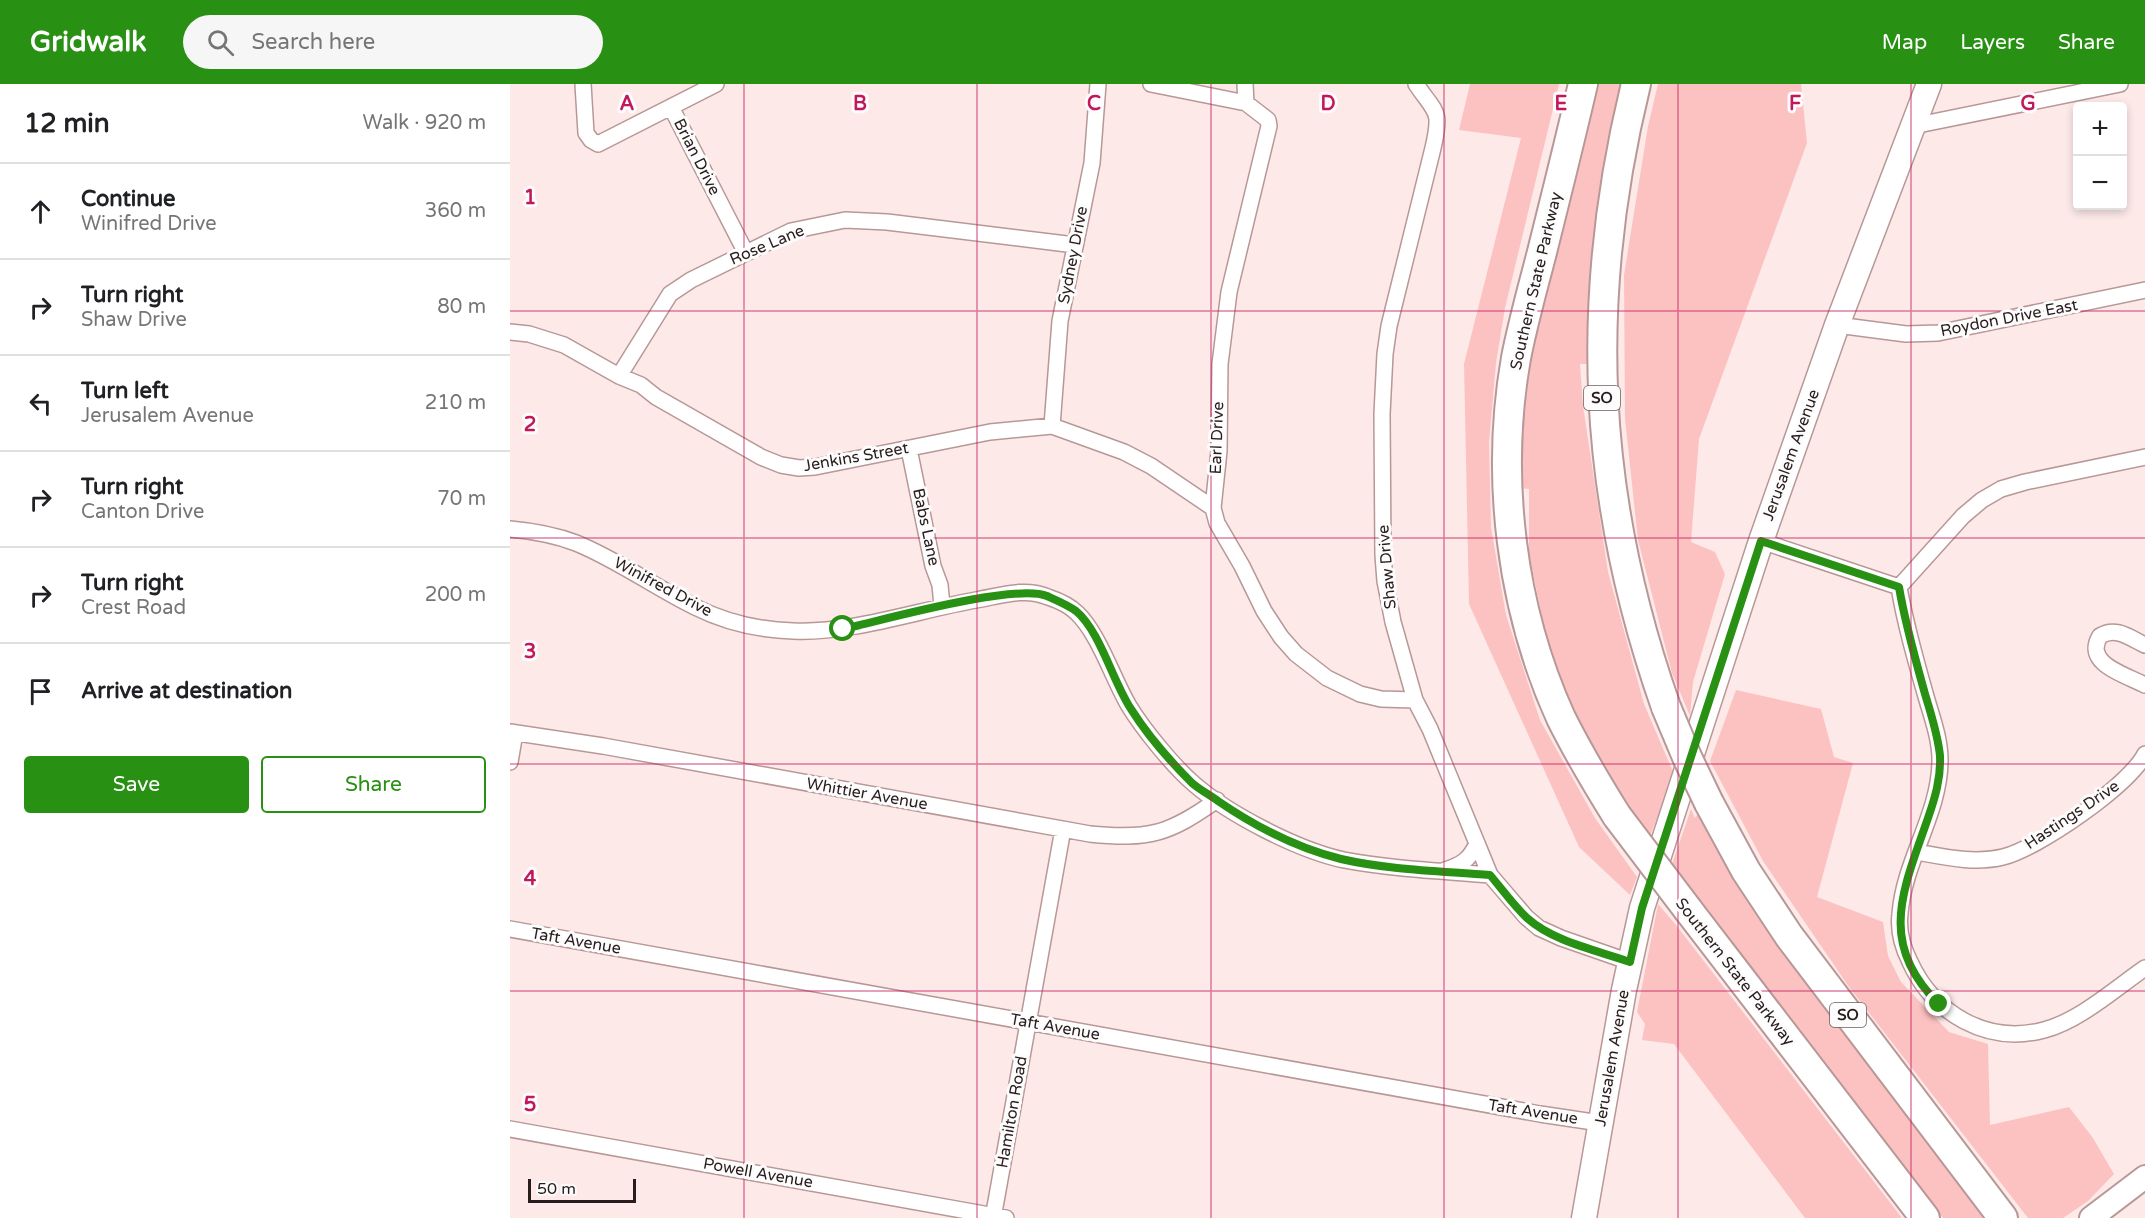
<!DOCTYPE html>
<html lang="en">
<head>
<meta charset="utf-8">
<style>
	:root { --surface:#fff; --page:#f6f6f6; --text:#202124; --muted:#757577; --line:#e0e0e0; --accent:#289012 }
	body { margin:0; font-family:"Varela Round",sans-serif; background:var(--page); color:var(--text) }
	.controls { position:absolute; right:18px; top:18px; display:grid; overflow:hidden; border-radius:6px; box-shadow:0 3px 9px #0003 }
	.controls button { width:54px; height:54px; display:grid; place-items:center; padding:0; border:0; border-bottom:2px solid var(--line); background:var(--surface); color:var(--text); font:30px sans-serif }
	.scale { position:absolute; left:18px; bottom:15px; width:108px; box-sizing:border-box; padding-left:6px; border:3px solid #281c1c; border-top:0; font-size:16px; line-height:21px; white-space:nowrap; color:#281c1c; -webkit-text-stroke:4px #fcfcfc; paint-order:stroke }
	.stop { position:absolute; width:18px; height:18px; margin:-14px; border:4px solid #289012; border-radius:50%; background:#fff }
	.stop.end { background:#289012; border-color:#fff; box-shadow:0 2px 6px #0008 }
	.list { margin:0; padding:0; list-style:none }
	h2 { display:flex; justify-content:space-between; align-items:center; height:78px; margin:0; padding:0 24px; font-size:26px }
	h2 small { font-size:20px; font-weight:400; color:var(--muted) }
	.list li { display:grid; grid-template-columns:39px 1fr auto; gap:18px; align-items:center; box-sizing:border-box; height:96px; padding:0 24px; border-top:2px solid var(--line) }
	.list b { display:block; font-size:22px; white-space:nowrap }
	.list p { margin:0; font-size:20px; white-space:nowrap; color:var(--muted) }
	.list em { font-size:20px; font-style:normal; color:var(--muted) }
	.actions { display:flex; gap:12px; padding:18px 24px }
	.actions a { flex:1; padding:14px 0; border:2px solid var(--accent); border-radius:6px; text-align:center; font-size:21px; color:var(--accent) }
	.actions .main { background:var(--accent); color:#fff }
	.icon { flex:none; width:33px; height:33px; fill:none; stroke:currentColor; stroke-width:2; stroke-linecap:round; stroke-linejoin:round }
	.map { position:relative; flex:none; width:1635px; height:1134px; overflow:hidden }
	header { display:flex; align-items:center; gap:36px; box-sizing:border-box; height:84px; padding:0 30px; background:var(--accent); color:#fff }
	header strong { font-size:28px }
	nav { display:flex; gap:33px; margin-inline-start:auto; font-size:21px }
	.search { width:420px; height:54px; background:var(--page); display:flex; align-items:center; gap:15px; box-sizing:border-box; padding:0 21px; border-radius:33px; color:var(--muted); font-size:22px }
	main { display:flex }
	aside { flex:1; background:var(--surface) }
	.map>svg:first-child { display:block }
	.green { fill:#fcc2c2 }
	.lines { fill:none; stroke-linecap:round; stroke-linejoin:round }
	.minor-casing { stroke:#b79897; stroke-width:18 }
	.secondary-casing { stroke:#b79897; stroke-width:26 }
	.primary-casing { stroke:#b79897; stroke-width:27 }
	.motorway-casing { stroke:#b79897; stroke-width:32 }
	.minor { stroke:#fff; stroke-width:15 }
	.secondary { stroke:#fff; stroke-width:22 }
	.primary { stroke:#fff; stroke-width:24 }
	.motorway { stroke:#fff; stroke-width:28 }
	.motorway-bridge-casing { stroke:#b79897; stroke-width:32; stroke-linecap:butt }
	.motorway-bridge { stroke:#fff; stroke-width:28 }
	.route { stroke:#289012; stroke-width:8 }
	.grid { fill:none; stroke:#c2185b; stroke-width:1.5; stroke-opacity:0.55 }
	.labels { text-anchor:middle; dominant-baseline:central; stroke-width:6; stroke-linejoin:round; paint-order:stroke }
	.shield { fill:#fcfcfc; stroke:#685f5f; stroke-width:1.5 }
	.shield-label { font-size:15px; font-weight:bold; fill:#281c1c }
	.street-label { font-size:16px; fill:#281c1c; stroke:#fcfcfc }
	.grid-label { font-size:20px; text-anchor:middle; font-weight:bold; fill:#c2185b; stroke:#fcfcfc; stroke-width:6; stroke-linejoin:round; paint-order:stroke }
</style>
</head>
<body>
<header>
<strong>Gridwalk</strong>
<div class="search"><svg class="icon" aria-label="search" viewBox="0 0 24 24"><circle cx="10" cy="10" r="6"/><path d="M15 15l6 6"/></svg>Search here</div>
<nav><a>Map</a><a>Layers</a><a>Share</a></nav>
</header>
<main>
<aside>
<h2>12 min<small>Walk · 920 m</small></h2>
<ul class="list">
<li><svg class="icon" aria-label="ahead" viewBox="0 0 24 24"><path d="M12 20V5M6 11l6-6 6 6"/></svg><div><b>Continue</b><p>Winifred Drive</p></div><em>360 m</em></li>
<li><svg class="icon" aria-label="right" viewBox="0 0 24 24"><path d="M7 20v-9h11M14 6l5 5-5 5"/></svg><div><b>Turn right</b><p>Shaw Drive</p></div><em>80 m</em></li>
<li><svg class="icon" aria-label="left" viewBox="0 0 24 24"><path d="M17 20v-9H6M10 6l-5 5 5 5"/></svg><div><b>Turn left</b><p>Jerusalem Avenue</p></div><em>210 m</em></li>
<li><svg class="icon" aria-label="right" viewBox="0 0 24 24"><path d="M7 20v-9h11M14 6l5 5-5 5"/></svg><div><b>Turn right</b><p>Canton Drive</p></div><em>70 m</em></li>
<li><svg class="icon" aria-label="right" viewBox="0 0 24 24"><path d="M7 20v-9h11M14 6l5 5-5 5"/></svg><div><b>Turn right</b><p>Crest Road</p></div><em>200 m</em></li>
<li><svg class="icon" aria-label="arrive" viewBox="0 0 24 24"><path d="M6 21V4h12l-3 4 3 4H6"/></svg><div><b>Arrive at destination</b></div></li>
</ul>
<div class="actions"><a class="main">Save</a><a>Share</a></div>
</aside>
<div class="map">
<svg width="1635" height="1134" viewBox="0 0 1635 1134">
	<rect width="100%" height="100%" fill="#fee9e9"/>
	<path class="green" d="M960,0H1049L995,224L986,279L979,359L981,443L996,531L1030,636L1085,734L1127,793L1120,811L1069,763L959,520L954,280L1011,54L949,46Z
		M1088,0H1113L1095,76L1085,159L1077,280H1070L1073,322L1098,488L1134,620L1164,690L1140,752L1077,661L1038,562L1019,470V405L1009,404L1011,319L1031,230Z
		M1148,0H1291L1297,59L1189,355L1181,458L1205,468L1215,490L1183,598L1180,632L1162,589L1128,456L1115,335L1114,191L1138,42Z
		M1226,606L1311,625L1324,673L1343,679L1307,813L1373,838L1378,872L1391,898L1439,948L1478,960L1480,1041L1559,1023L1583,1054L1604,1090L1578,1117L1553,1134H1518L1339,903L1253,777L1200,677Z
		M1181,725L1185,734L1189,728L1479,1134H1433C1344,1015 1251,899 1162,780Z
		M1148,820L1166,841L1392,1134H1295L1164,960L1132,956L1135,940L1127,928Z"/>
	<g class="lines">
		<g class="minor-casing">
			<path id="minor" d="M73,0L76,49L81,56L88,60L206,0
				M641,0L736,19
				M735,0L736,19L758,36L759,42L719,208L710,280L709,367L703,424L707,439L732,482L754,527L771,553L786,570L817,594L850,610L871,615L905,616
				M906,0C926,30 932,25 923,64L879,242L875,270L872,330L873,471L875,497L883,538L905,616L920,645L980,791L1016,833L1029,844L1051,854L1120,878
				M161,23L236,169
				M1403,42L1610,0
				M1327,241L1396,250L1428,249L1635,206
				M0,248L19,250L54,261L109,292L131,301L146,313L251,373L271,381L289,384L305,383L480,348L542,342L614,368L641,382L703,424
				M109,292L160,210L181,196L281,147L335,136L377,138L565,161
				M542,342L550,237L582,79L588,0
				M399,365L423,482L430,501L432,522
				M0,445C22,447 45,451 66,459C108,476 144,503 185,523C215,538 249,546 283,547C339,550 409,526 466,516C489,512 515,503 538,513C547,516 560,522 567,529C589,550 603,595 619,622C633,645 663,682 684,700C720,731 788,766 834,776C882,785 931,787 980,791
				M1251,457L1389,503
				M1389,503C1395,539 1405,574 1415,609C1421,631 1430,653 1430,676C1430,730 1394,776 1390,830C1388,846 1393,864 1400,878C1424,930 1477,961 1534,946C1569,937 1606,904 1635,884
				M1389,503L1453,432L1472,416L1491,405L1515,398L1635,373
				M1635,561C1620,554 1606,542 1590,552C1573,580 1616,591 1635,601
				M0,648L93,662L580,750C639,756 659,750 707,716
				M0,678L5,649
				M1407,768C1435,773 1464,780 1493,773C1527,765 1619,702 1635,670
				M935,786C951,781 960,776 967,759
				M0,845L1030,1030L1090,1039
				M0,1045L496,1134
				M483,1134L553,745"/>
		</g>
		<g class="secondary-casing">
			<path id="secondary" d="M1581,1134L1635,1093"/>
		</g>
		<g class="primary-casing">
			<path id="primary" d="M1074,1134L1114,906L1132,824L1251,457L1327,241L1419,0"/>
		</g>
		<g class="motorway-casing">
			<path id="motorway" d="M1073,0C1060,56 1046,112 1032,168C1023,203 1013,238 1006,274C985,393 1001,524 1051,634C1068,668 1087,700 1107,732
				M1126,0C1073,216 1082,413 1156,623
				M1199,719L1236,787L1279,852L1493,1134
				M1179,827L1415,1134"/>
		</g>
		<use href="#minor" class="minor"/>
		<use href="#secondary" class="secondary"/>
		<use href="#primary" class="primary"/>
		<use href="#motorway" class="motorway"/>
		<g class="motorway-bridge-casing">
			<path id="motorway-bridge" d="M1156,623L1177,673L1199,719
				M1107,732L1179,827"/>
		</g>
		<use href="#motorway-bridge" class="motorway-bridge"/>
	</g>
	<g class="lines">
		<path class="route" d="M333,545C373,536 505,499 537,512C546,516 558,521 566,527C590,547 603,598 621,625C638,652 660,677 682,699C690,706 700,711 708,717C746,743 786,764 831,775C879,786 931,787 980,791C992,805 1003,821 1017,834C1044,858 1086,866 1120,878L1132,824L1251,457L1389,503C1395,539 1405,574 1415,610C1421,630 1428,651 1430,672C1431,694 1425,714 1418,734C1394,804 1366,859 1429,920"/>
	</g>
	<path class="grid" d="M234,0V1134M467,0V1134M701,0V1134M934,0V1134M1168,0V1134M1401,0V1134M0,227H1635M0,454H1635M0,680H1635M0,907H1635"/>
	<g class="labels">
		<g class="shield">
			<rect x="1074" y="302" width="36" height="24" rx="4.5"/>
			<rect x="1320" y="919" width="36" height="24" rx="4.5"/>
		</g>
		<g class="shield-label">
			<text x="1092" y="314">SO</text>
			<text x="1338" y="931">SO</text>
		</g>
		<g class="street-label">
			<text transform="translate(187 73) rotate(63)">Brian Drive</text>
			<text transform="translate(257 161) rotate(-23)">Rose Lane</text>
			<text transform="translate(563 171) rotate(-79)">Sydney Drive</text>
			<text transform="translate(1026 197) rotate(-77)">Southern State Parkway</text>
			<text transform="translate(1499 234) rotate(-11)">Roydon Drive East</text>
			<text transform="translate(707 354) rotate(-88)">Earl Drive</text>
			<text transform="translate(1281 371) rotate(-70)">Jerusalem Avenue</text>
			<text transform="translate(346 373) rotate(-10)">Jenkins Street</text>
			<text transform="translate(416 443) rotate(78)">Babs Lane</text>
			<text transform="translate(877 483) rotate(-95)">Shaw Drive</text>
			<text transform="translate(153 503) rotate(28)">Winifred Drive</text>
			<text transform="translate(357 710) rotate(10)">Whittier Avenue</text>
			<text transform="translate(1562 731) rotate(-34)">Hastings Drive</text>
			<text transform="translate(66 857) rotate(10)">Taft Avenue</text>
			<text transform="translate(1225 888) rotate(52)">Southern State Parkway</text>
			<text transform="translate(545 943) rotate(10)">Taft Avenue</text>
			<text transform="translate(1102 974) rotate(-80)">Jerusalem Avenue</text>
			<text transform="translate(502 1028) rotate(-80)">Hamilton Road</text>
			<text transform="translate(1023 1028) rotate(9)">Taft Avenue</text>
			<text transform="translate(248 1089) rotate(10)">Powell Avenue</text>
		</g>
	</g>
	<g class="grid-label">
		<text x="117" y="26">A</text>
		<text x="350" y="26">B</text>
		<text x="584" y="26">C</text>
		<text x="818" y="26">D</text>
		<text x="1051" y="26">E</text>
		<text x="1285" y="26">F</text>
		<text x="1518" y="26">G</text>
		<text x="20" y="120">1</text>
		<text x="20" y="347">2</text>
		<text x="20" y="574">3</text>
		<text x="20" y="801">4</text>
		<text x="20" y="1027">5</text>
	</g>
</svg>
<div class="controls">
<button>+</button>
<button>−</button>
</div>
<div class="scale">50 m</div>
<div class="stop" style="left:333px;top:545px"></div>
<div class="stop end" style="left:1429px;top:920px"></div>
</div>
</main>
</body>
</html>
